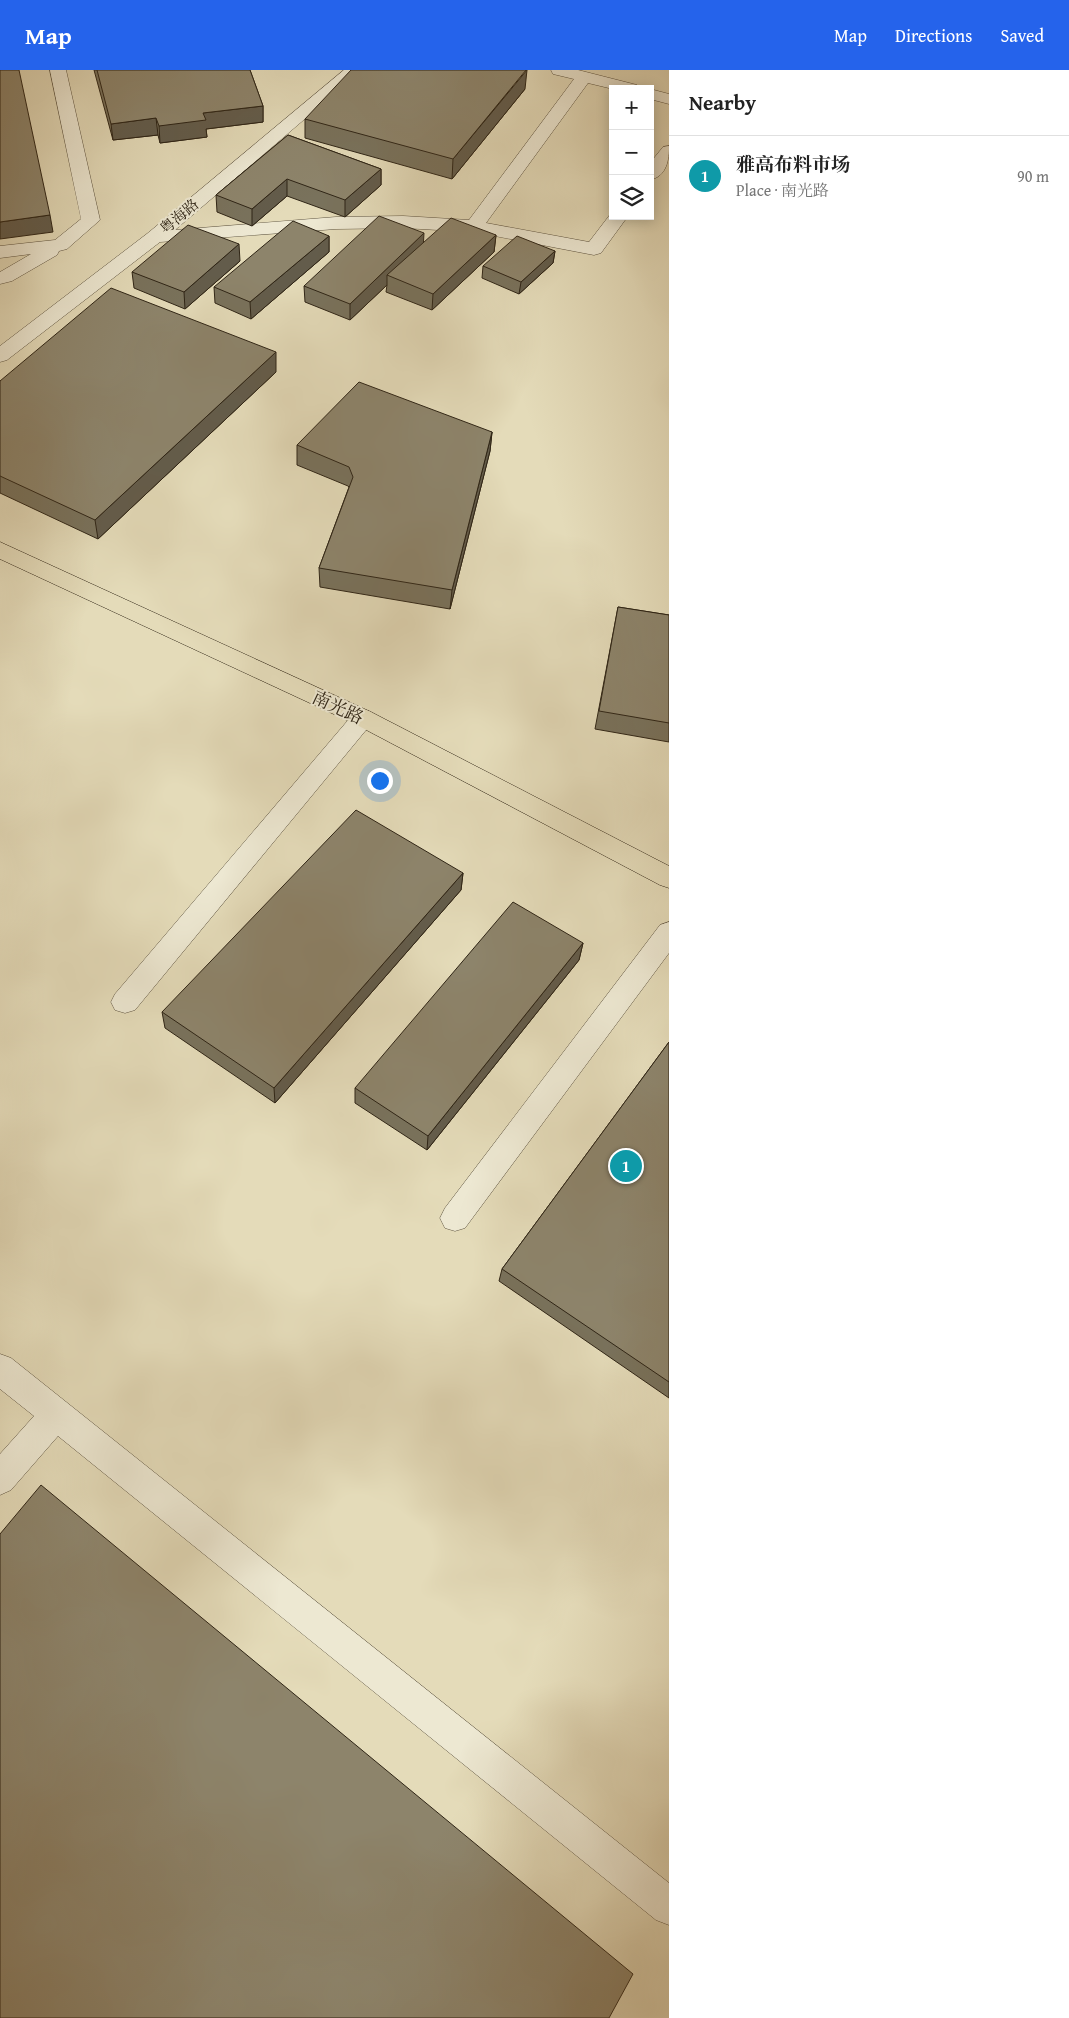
<!DOCTYPE html>
<html lang="en">
<head>
<meta charset="utf-8">
<style>
	:root { --surface:#fff; --page:#f2f2f2; --text:#222; --muted:#767676; --line:#e0e0e0; --accent:#2563eb }
	body { margin:0; font-family:"Gentium Book Plus","Noto Serif SC",serif; background:var(--page); color:var(--text) }
	.controls { position:absolute; right:15px; top:15px; display:grid; overflow:hidden; border-radius:0px; box-shadow:0 2px 12px #0003 }
	.controls button { width:45px; height:45px; display:grid; place-items:center; padding:0; border:0; border-bottom:1px solid var(--line); background:var(--surface); color:var(--text); font:25px sans-serif }
	.you { position:absolute; left:379px; top:710px; width:18px; height:18px; margin:-12px; border:4px solid #fff; border-radius:50%; background:#1a73e8; box-shadow:0 0 0 8px #1a73e833 }
	.badge { display:grid; place-items:center; width:32px; height:32px; border-radius:50%; background:var(--accent); color:#fff; font-size:16px; font-weight:700 }
	.pin { position:absolute; translate:-50% -50%; border:2px solid #fff; box-shadow:0 1px 5px #0006 }
	.list { margin:0; padding:0; list-style:none }
	h2 { display:flex; justify-content:space-between; align-items:center; height:65px; margin:0; padding:0 20px; font-size:21px }
	h2 small { font-size:16px; font-weight:400; color:var(--muted) }
	.list li { display:grid; grid-template-columns:32px 1fr auto; gap:15px; align-items:center; box-sizing:border-box; height:80px; padding:0 20px; border-top:1px solid var(--line) }
	.list b { display:block; font-size:19px; white-space:nowrap }
	.list p { margin:0; font-size:16px; white-space:nowrap; color:var(--muted) }
	.list em { font-size:16px; font-style:normal; color:var(--muted) }
	.icon { flex:none; width:28px; height:28px; fill:none; stroke:currentColor; stroke-width:2; stroke-linecap:round; stroke-linejoin:round }
	.map { position:relative; flex:none; width:669px; height:1948px; overflow:hidden }
	header { display:flex; align-items:center; gap:30px; box-sizing:border-box; height:70px; padding:0 25px; background:var(--accent); color:#fff }
	header strong { font-size:24px }
	nav { display:flex; gap:28px; margin-inline-start:auto; font-size:18px }
	main { display:flex }
	aside { flex:1; background:var(--surface) }
	.map>svg:first-child { display:block }
	.lines { fill:none; stroke-linecap:round; stroke-linejoin:round }
	.minor-casing { stroke:#5c523f; stroke-width:1 }
	.major-casing { stroke:#2f2516; stroke-width:1 }
	.minor { fill:#ede8d2; fill-rule:evenodd }
	.major { fill:#e4dbb9; fill-rule:evenodd }
	.wall { fill:#79725c; stroke:#2f2516 }
	.shaded-wall { fill:#635c4b; stroke:#2f2516 }
	.building { fill:#8d846b; stroke:#2f2516 }
	.labels { text-anchor:middle; dominant-baseline:central; stroke-width:4; stroke-linejoin:round; paint-order:stroke }
	.far-street-label { font-size:15px; fill:#2f2516; stroke:#ede8d2 }
	.street-label { font-size:18px; fill:#2f2516; stroke:#ede8d2 }
</style>
</head>
<body>
<header>
<strong>Map</strong>
<nav><a>Map</a><a>Directions</a><a>Saved</a></nav>
</header>
<main>
<div class="map">
<svg width="669" height="1948" viewBox="0 0 669 1948">
	<rect width="100%" height="100%" fill="#e4dbb9"/>
	<filter id="stains"><feTurbulence type="fractalNoise" baseFrequency=".004" numOctaves="4"/><feColorMatrix values="0 0 0 0 .2 0 0 0 0 .09 0 0 0 0 .02 0 0 0 .5 -.17"/></filter>
	<radialGradient id="worn" r=".72"><stop offset=".6" stop-color="#630" stop-opacity="0"/><stop offset="1" stop-color="#630" stop-opacity=".3"/></radialGradient>
	<g class="lines">
		<g class="minor-casing">
			<path id="minor" d="M50,0H66L100,150L67,179L59,181L57,185L12,211L0,214V202L31,184L0,188V176L55,170L81,149Z
				M344,0H362L175,160L336,147L403,146L469,150L574,9L553,4L551,0H578L637,15L639,19H613L588,13L486,153L589,172L612,142L613,146H628L601,183L594,185L474,162L403,158L336,159L160,172L7,290L0,292V276L148,163Z
				M650,19L669,24V34L650,29Z
				M669,76C669,90 667,106 650,110V93L663,77Z
				M363,639L371,642L375,648L371,654L135,940L125,943L115,940L111,932L115,924L355,642Z
				M669,852V883L465,1158L455,1161L445,1158L440,1148L445,1138L660,855Z
				M0,1284L11,1288L669,1813V1855L656,1850L58,1366L11,1420L0,1425V1384L34,1346L0,1319Z"/>
		</g>
		<g class="major-casing">
			<path id="major" d="M0,472L371,642L669,796V818L660,815L355,654L0,489Z"/>
		</g>
		<use href="#minor" class="minor"/>
		<use href="#major" class="major"/>
	</g>
	<path class="wall" d="M94,0H250L263,36V52L206,59L207,67L160,73L158,65L113,70Z
		M525,19L452,109L305,68V49Z
		M288,65L381,99V115L345,147L287,126L252,156L217,142L216,125Z
		M496,165L494,182L432,240L386,222L387,215L350,250L305,232L304,216L424,173Z
		M329,166V182L251,249L215,233L214,217Z
		M555,181L553,193L519,224L482,208L483,196Z
		M240,191L185,239L134,218L132,202Z
		M276,302L98,469L0,423V311Z
		M492,362L490,381L450,539L320,517L319,498L349,417L348,416L297,395V375Z
		M618,537L669,545V672L595,659Z
		M463,803L461,820L275,1033L165,958L162,942Z
		M583,873L579,890L427,1080L355,1033V1018Z
		M669,972V1328L499,1211L502,1199Z"/>
	<path class="shaded-wall" d="M527,0L525,19L452,109L453,89Z
		M263,36V52L206,59L207,67L160,73L159,56L203,43Z
		M156,48L158,65L113,70L111,54Z
		M381,99V115L345,147V130Z
		M287,109V126L252,156V139Z
		M50,145L53,162L0,169V152Z
		M424,163L423,180L387,205V215L350,250V234Z
		M496,165L494,182L432,240L433,224Z
		M329,166V182L251,249L250,232Z
		M239,174L240,191L185,239L184,222Z
		M555,181L553,193L519,224L521,212Z
		M276,282V302L98,469L95,450Z
		M492,362L490,381L450,539L452,520Z
		M463,803L461,820L275,1033L274,1018Z
		M583,873L579,890L427,1080L428,1066Z"/>
	<path class="building" d="M0,0H19L50,145L0,152Z
		M97,0H250L263,36L203,43L206,50L159,56L156,48L111,54Z
		M351,0H526L453,89L305,49Z
		M288,65L381,99L345,130L287,109L252,139L216,125Z
		M379,146L424,163L350,234L304,216Z
		M451,148L496,165L433,224L387,205Z
		M293,151L329,166L250,232L214,217Z
		M188,155L239,174L184,222L132,202Z
		M517,166L555,181L521,212L483,196Z
		M111,218L276,282L95,450L0,406V311Z
		M359,312L492,362L452,520L319,498L353,407L349,397L297,375Z
		M618,537L669,545V653L599,641Z
		M356,740L463,803L274,1018L162,942Z
		M513,832L583,873L428,1066L355,1018Z
		M669,972V1312L502,1199Z
		M41,1415L633,1904L609,1948H0V1464Z"/>
	<g class="labels">
		<g class="far-street-label">
			<text transform="translate(179 146) rotate(-40)">粤海路</text>
		</g>
		<g class="street-label">
			<text transform="translate(338 637) rotate(25)">南光路</text>
		</g>
	</g>
	<rect width="100%" height="100%" filter="url(#stains)"/>
	<rect width="100%" height="100%" fill="url(#worn)"/>
</svg>
<div class="controls">
<button>+</button>
<button>−</button>
<button><svg class="icon" aria-label="layers" viewBox="0 0 24 24"><path d="M12 4l9 5-9 5-9-5zM3 14l9 5 9-5"/></svg></button>
</div>
<div class="you"></div>
<div class="pin badge" style="left:626px;top:1096px;background:#0f9aa8">1</div>
</div>
<aside>
<h2>Nearby<small></small></h2>
<ul class="list">
<li><span class="badge" style="background:#0f9aa8">1</span><div><b>雅高布料市场</b><p>Place · 南光路</p></div><em>90 m</em></li>
</ul>
</aside>
</main>
</body>
</html>
